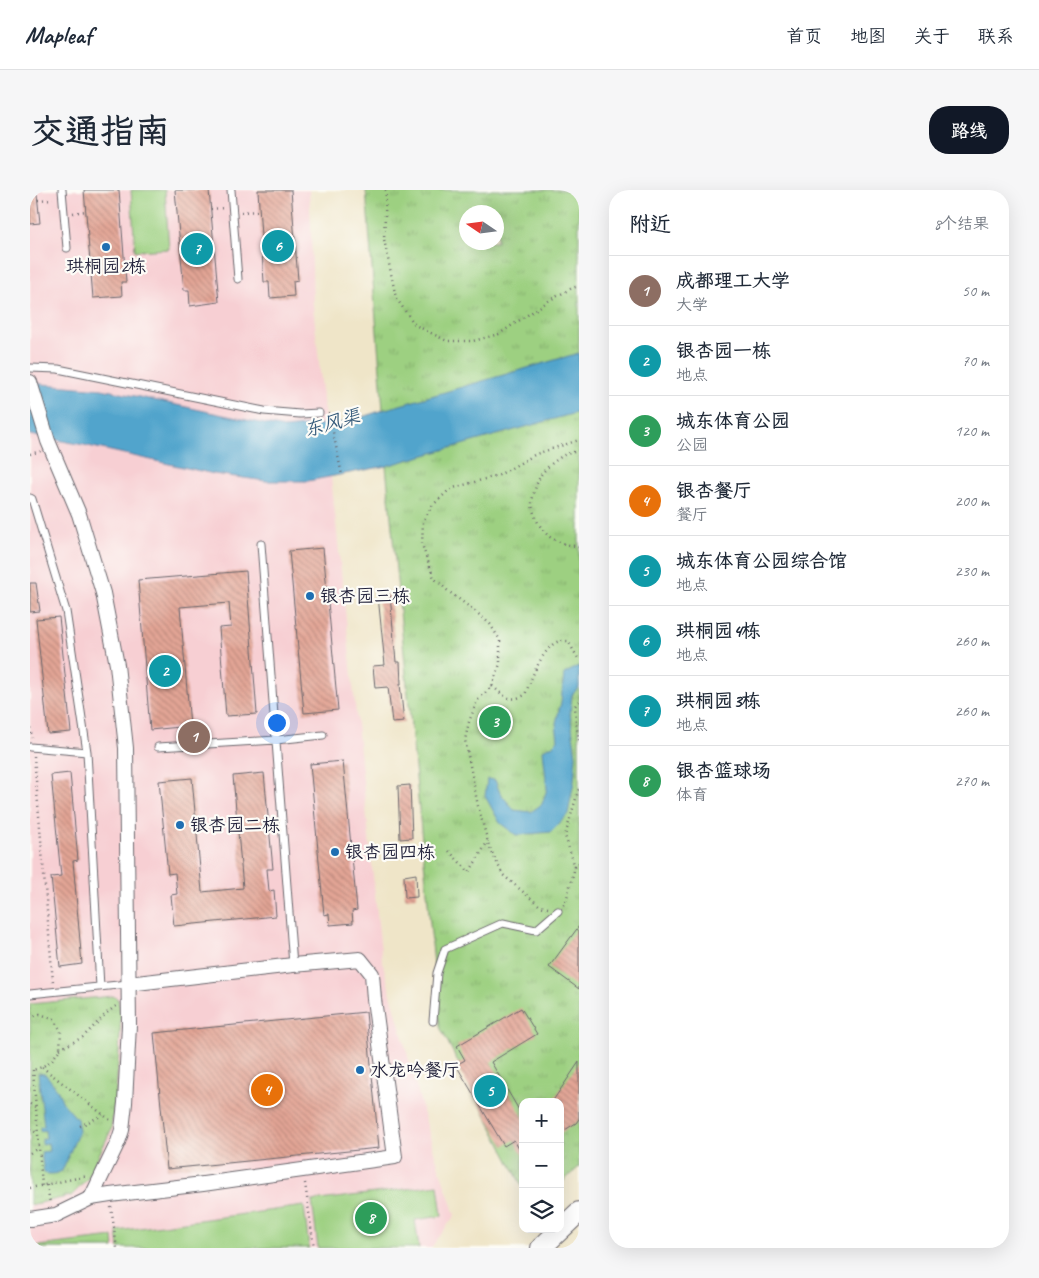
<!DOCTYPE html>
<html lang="zh">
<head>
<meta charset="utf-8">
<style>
	:root { --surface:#fff; --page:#f6f6f7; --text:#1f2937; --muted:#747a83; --line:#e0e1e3; --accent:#111827 }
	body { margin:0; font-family:Caveat,"LXGW WenKai TC",sans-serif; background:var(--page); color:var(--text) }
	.controls { position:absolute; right:15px; bottom:15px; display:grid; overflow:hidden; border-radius:10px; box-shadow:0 5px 20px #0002 }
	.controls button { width:45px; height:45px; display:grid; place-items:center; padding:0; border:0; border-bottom:1px solid var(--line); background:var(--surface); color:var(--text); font:25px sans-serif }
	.compass { position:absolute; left:429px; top:15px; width:45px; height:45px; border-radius:50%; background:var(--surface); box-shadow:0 5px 20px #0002; rotate:283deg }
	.you { position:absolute; left:246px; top:532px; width:18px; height:18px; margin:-12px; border:4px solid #fff; border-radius:50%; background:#1a73e8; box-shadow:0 0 0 8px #1a73e833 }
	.badge { display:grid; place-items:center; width:32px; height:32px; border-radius:50%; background:var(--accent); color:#fff; font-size:16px; font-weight:700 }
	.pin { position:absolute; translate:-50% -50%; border:2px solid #fff; box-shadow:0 1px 5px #0006 }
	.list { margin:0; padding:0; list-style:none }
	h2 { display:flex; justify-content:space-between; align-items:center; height:65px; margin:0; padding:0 20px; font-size:21px }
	h2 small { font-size:16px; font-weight:400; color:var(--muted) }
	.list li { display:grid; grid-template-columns:32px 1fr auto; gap:15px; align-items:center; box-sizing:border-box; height:70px; padding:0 20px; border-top:1px solid var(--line) }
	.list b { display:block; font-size:19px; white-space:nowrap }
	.list p { margin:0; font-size:16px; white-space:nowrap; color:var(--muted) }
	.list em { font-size:16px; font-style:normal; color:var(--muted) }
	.icon { flex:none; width:28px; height:28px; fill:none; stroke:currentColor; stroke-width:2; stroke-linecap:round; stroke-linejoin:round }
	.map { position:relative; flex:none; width:549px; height:1058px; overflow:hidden; border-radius:20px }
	header { display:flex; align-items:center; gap:30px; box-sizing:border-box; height:70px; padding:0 25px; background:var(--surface); border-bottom:1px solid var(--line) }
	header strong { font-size:24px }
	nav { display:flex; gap:28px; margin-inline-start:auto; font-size:18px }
	.intro { display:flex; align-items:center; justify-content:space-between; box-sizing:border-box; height:120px; padding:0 30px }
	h1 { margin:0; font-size:35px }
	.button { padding:12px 22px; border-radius:20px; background:var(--accent); color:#fff; font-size:18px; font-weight:700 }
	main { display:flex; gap:30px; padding:0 30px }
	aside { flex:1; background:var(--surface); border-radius:20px; box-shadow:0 5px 20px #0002 }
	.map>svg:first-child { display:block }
	.built { fill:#f7cfd3 }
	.grass { fill:#9dd081; stroke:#60795e }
	.park { fill:url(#park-tufts); stroke:#60795e; fill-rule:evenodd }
	.water { fill:#51a4cc; stroke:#3a6384 }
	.building { fill:url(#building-back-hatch) }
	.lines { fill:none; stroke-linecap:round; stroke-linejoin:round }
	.lane-casing { stroke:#6a666c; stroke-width:9 }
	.street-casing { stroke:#6a666c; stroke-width:16 }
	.secondary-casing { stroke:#6a666c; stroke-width:22 }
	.path { stroke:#6a666c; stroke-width:2.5; stroke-dasharray:1 4; stroke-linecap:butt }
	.lane { stroke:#fff; stroke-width:7 }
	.street { stroke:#fff; stroke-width:14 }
	.secondary { stroke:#fff; stroke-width:20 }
	.poi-dot { fill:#1f6fb2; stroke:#fdfcf7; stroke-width:2 }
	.labels { text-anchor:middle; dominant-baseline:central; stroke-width:4.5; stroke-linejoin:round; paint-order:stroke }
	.poi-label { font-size:18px; fill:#22223b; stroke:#fdfcf7; text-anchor:start }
	.water-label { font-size:19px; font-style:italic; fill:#375c7c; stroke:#fdfcf7 }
</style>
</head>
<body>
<header>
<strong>Mapleaf</strong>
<nav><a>首页</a><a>地图</a><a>关于</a><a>联系</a></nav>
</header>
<div class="intro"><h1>交通指南</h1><a class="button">路线</a></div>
<main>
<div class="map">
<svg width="549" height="1058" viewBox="0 0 549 1058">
	<defs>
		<pattern id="park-tufts" width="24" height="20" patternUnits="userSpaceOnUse" patternTransform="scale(1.25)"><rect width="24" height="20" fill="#9dd081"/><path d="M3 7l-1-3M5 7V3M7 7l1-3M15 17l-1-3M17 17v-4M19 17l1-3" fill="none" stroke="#87b270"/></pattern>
		<pattern id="building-back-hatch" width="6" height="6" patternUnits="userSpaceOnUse" patternTransform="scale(1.25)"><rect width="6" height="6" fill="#e3a595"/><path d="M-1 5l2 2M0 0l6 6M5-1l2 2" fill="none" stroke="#b8867b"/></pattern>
	</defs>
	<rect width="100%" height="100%" fill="#fdfcf7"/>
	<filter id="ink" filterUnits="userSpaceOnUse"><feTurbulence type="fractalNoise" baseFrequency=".02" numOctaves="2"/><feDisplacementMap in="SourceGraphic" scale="10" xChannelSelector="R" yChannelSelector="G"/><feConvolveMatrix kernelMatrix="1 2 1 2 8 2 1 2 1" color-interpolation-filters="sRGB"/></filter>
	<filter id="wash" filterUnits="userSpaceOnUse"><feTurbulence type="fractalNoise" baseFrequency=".0096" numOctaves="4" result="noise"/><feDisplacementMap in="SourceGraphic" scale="20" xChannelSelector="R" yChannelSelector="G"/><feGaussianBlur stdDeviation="1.12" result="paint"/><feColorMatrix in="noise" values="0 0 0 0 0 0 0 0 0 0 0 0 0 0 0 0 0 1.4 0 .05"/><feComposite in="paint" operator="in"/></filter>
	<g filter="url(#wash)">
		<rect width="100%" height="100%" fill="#efe5c8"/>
		<path class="built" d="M0,0H279L281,36L283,115L352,771L405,965L425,1025L401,1058H0Z"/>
		<path class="grass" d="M101,0H135L139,59L105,61Z
			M408,995L412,1026L385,1030L389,1058H288L282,1011Z
			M274,1016L279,1058H89L87,1041Z
			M83,1047L84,1058H0V1057Z"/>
		<path class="park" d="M336,0H549V977L530,994V912H493V998L410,837L356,276L353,220ZM437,22H467V52H437Z
			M83,806L88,809L91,826L89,863L86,901L81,940L57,990L41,1006L0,1015V814Z"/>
		<path class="water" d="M549,163V222L356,276L278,291H236L184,284L54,255L0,245V193L72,199L254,238L317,232L353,220Z
			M549,476V497L542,505L540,523L546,566L544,591L538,624L521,642L486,645L470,633L455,606L457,589L465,590L470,603L484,620L501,622L512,614L517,599L513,560L523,555L528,550L526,533L531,512L534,484Z
			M8,883L14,884L17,886L27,899L33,913L47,929L49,941L32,981C26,984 21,985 14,983L11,962L19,961L18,953L12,954V949L16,948L15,940L10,941V937L14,936Z"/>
		<g id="blocks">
			<path class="building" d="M54,0H89L96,92H91L92,106L63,108Z
				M145,0H179L189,112L160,116L159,100H154Z
				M228,0H261L268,90L263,91L264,106L240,108L239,92H234Z
				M7,4L10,33L0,34V5Z
				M293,358L308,520L274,523L259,361Z
				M216,381L227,524L196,526L189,438L201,437L199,413L150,417L160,536L120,540L108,390Z
				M0,393H6L10,421L0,422Z
				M360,405L366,472H370L371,494H370L374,532L362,533L358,497L345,498L343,476L355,475L348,406Z
				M29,427L41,542L18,544L6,429Z
				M313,571L327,720L322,721L323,733L300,735L299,724L294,725L280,574Z
				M40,583L48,670L43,671L52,774L30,777L21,687L31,686L21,585Z
				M234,583L243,679H237L239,701L244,700L246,726L144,736L141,705L147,704L145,683L138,684L129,591L162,588L172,702L213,698L203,586Z
				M380,595L382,648L370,649L368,596Z
				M386,684L387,707L375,708L374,686Z
				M549,736V799L519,777Z
				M491,818L507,844L461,872L493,927V966L484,950L474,956L426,875L435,870L427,856Z
				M336,822L349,958L137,979L124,843Z
				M549,872V929L546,933L530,943V912H522Z"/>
		</g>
	</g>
	<g filter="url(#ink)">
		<use href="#blocks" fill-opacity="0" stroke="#6a666c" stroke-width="1"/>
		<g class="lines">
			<g class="lane-casing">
				<path id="lane" d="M32,0L37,58
					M201,0L208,89
					M0,178L28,179L234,221L270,224L289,223
					M0,308L2,309L36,421L57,562L70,797
					M231,354L263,775
					M0,557L57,562
					M128,557L246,550L293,545
					M0,804L98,794
					M403,831L407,783L415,759L473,733L506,740L528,721"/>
			</g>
			<g class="street-casing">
				<path id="street" d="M0,192L18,251L49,324L73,403L87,475L96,558L99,835L95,913L92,940L88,952L61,1008L26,1025L0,1029
					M61,1008L80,1005L173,994L365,967L344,809L342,784L330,769L263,775L98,794"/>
			</g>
			<g class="secondary-casing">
				<path id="secondary" d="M511,1058L549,1022"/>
			</g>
			<path class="path" d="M356,0L354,49L366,108L385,135L417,151H443L469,144L520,110L542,98L549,96
				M8,10L23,9
				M181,19L194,18
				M211,22L229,21
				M43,23L56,21
				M299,223L312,285
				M549,261C544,262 539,263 534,265C527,269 515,278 511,285C507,291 502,307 502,314C503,326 511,340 520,347C529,353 539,355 549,357
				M0,264L11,261
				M462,496C475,506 478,513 495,505C500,491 514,454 530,451C532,450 535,451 538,451L549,470
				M549,511L545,516L546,534L549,550
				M0,538L2,548
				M4,566L23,792
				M419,661L439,682L443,676L458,651
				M545,677L535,646L549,598
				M533,715L536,711L545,677L549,673
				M518,718L510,716L473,685L459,656L448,616L435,550L439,532L447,511L462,496L470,474V450L460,434L445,421L418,401L404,388L392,355L393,331L402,316L420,299L469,285L506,264L549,250
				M0,828L10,824L24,829L31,841L30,859L22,870L12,877L3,880
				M30,859L53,847L78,822L86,816
				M12,877L80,930
				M3,880L12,996
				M0,914L5,917
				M50,936L73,925
				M0,939L7,943
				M0,963L8,958
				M275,993L284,1058
				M17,995L20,1013
				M0,998L57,986
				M81,1017L87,1058"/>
			<use href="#lane" class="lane"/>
			<use href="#street" class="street"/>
			<use href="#secondary" class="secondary"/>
		</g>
	</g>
	<g class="poi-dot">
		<circle cx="76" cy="57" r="5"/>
		<circle cx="280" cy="406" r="5"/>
		<circle cx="150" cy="635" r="5"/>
		<circle cx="305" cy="662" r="5"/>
		<circle cx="330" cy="880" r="5"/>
	</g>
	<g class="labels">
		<g class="poi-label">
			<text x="76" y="76" text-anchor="middle">珙桐园2栋</text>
			<text x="290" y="406">银杏园三栋</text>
			<text x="160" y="635">银杏园二栋</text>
			<text x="315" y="662">银杏园四栋</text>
			<text x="340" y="880">水龙吟餐厅</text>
		</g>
		<g class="water-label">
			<text transform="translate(302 233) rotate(-15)">东风渠</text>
		</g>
	</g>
</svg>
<div class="controls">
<button>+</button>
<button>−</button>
<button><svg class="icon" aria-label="layers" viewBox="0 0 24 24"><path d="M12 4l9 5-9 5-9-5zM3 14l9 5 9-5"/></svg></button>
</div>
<svg class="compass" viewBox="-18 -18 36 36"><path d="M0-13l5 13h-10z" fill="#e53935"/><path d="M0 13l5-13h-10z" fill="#747a83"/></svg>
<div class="you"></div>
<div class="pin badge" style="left:164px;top:547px;background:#8d6e63">1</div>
<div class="pin badge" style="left:135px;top:481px;background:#0f9aa8">2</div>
<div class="pin badge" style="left:465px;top:532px;background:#2e9e5b">3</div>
<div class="pin badge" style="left:237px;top:900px;background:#e8710a">4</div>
<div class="pin badge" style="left:460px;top:901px;background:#0f9aa8">5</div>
<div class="pin badge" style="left:248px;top:56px;background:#0f9aa8">6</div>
<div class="pin badge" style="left:167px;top:59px;background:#0f9aa8">7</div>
<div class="pin badge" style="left:341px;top:1028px;background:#2e9e5b">8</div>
</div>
<aside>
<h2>附近<small>8个结果</small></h2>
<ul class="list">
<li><span class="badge" style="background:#8d6e63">1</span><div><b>成都理工大学</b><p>大学</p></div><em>50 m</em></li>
<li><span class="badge" style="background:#0f9aa8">2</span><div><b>银杏园一栋</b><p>地点</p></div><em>70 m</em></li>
<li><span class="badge" style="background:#2e9e5b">3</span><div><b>城东体育公园</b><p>公园</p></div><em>120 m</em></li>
<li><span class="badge" style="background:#e8710a">4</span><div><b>银杏餐厅</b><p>餐厅</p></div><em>200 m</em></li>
<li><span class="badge" style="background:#0f9aa8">5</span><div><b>城东体育公园综合馆</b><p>地点</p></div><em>230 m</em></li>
<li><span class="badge" style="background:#0f9aa8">6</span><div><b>珙桐园4栋</b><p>地点</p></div><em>260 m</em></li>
<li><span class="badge" style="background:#0f9aa8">7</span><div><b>珙桐园3栋</b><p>地点</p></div><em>260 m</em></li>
<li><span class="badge" style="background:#2e9e5b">8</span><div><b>银杏篮球场</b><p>体育</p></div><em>270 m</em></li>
</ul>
</aside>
</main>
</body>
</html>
